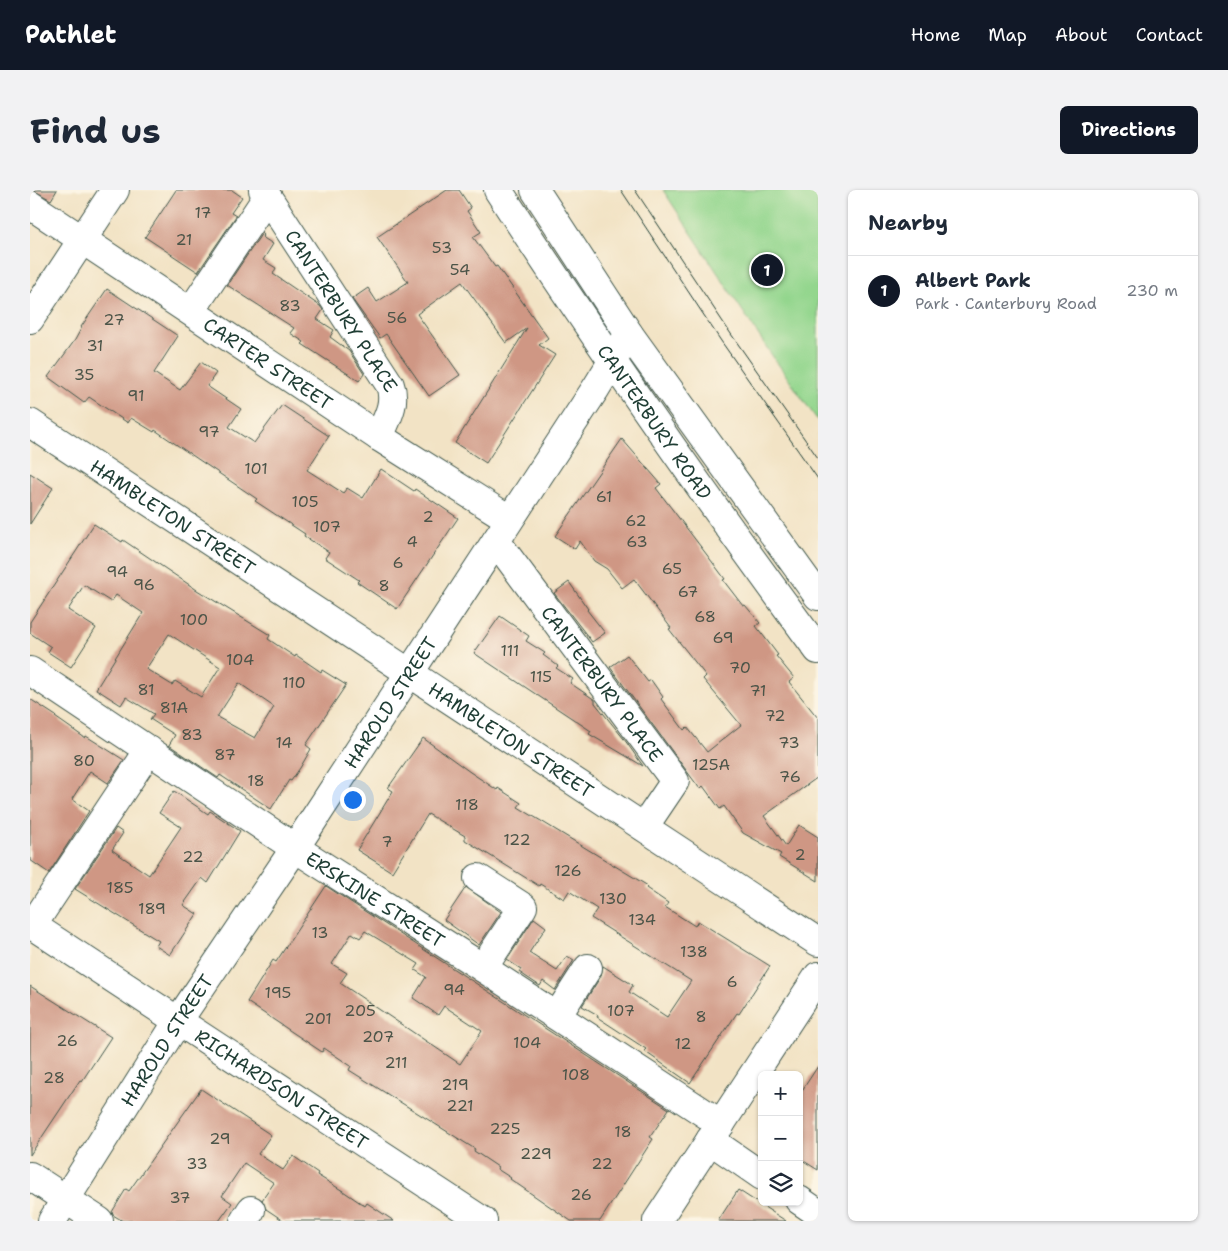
<!DOCTYPE html>
<html lang="en">
<head>
<meta charset="utf-8">
<style>
	:root { --surface:#fff; --page:#f2f2f3; --text:#1f2937; --muted:#747a83; --line:#e0e1e3; --accent:#111827 }
	body { margin:0; font-family:"Shantell Sans",sans-serif; background:var(--page); color:var(--text) }
	.controls { position:absolute; right:15px; bottom:15px; display:grid; overflow:hidden; border-radius:8px; box-shadow:0 1px 4px #0004 }
	.controls button { width:45px; height:45px; display:grid; place-items:center; padding:0; border:0; border-bottom:1px solid var(--line); background:var(--surface); color:var(--text); font:25px sans-serif }
	.you { position:absolute; left:322px; top:609px; width:18px; height:18px; margin:-12px; border:4px solid #fff; border-radius:50%; background:#1a73e8; box-shadow:0 0 0 8px #1a73e833 }
	.badge { display:grid; place-items:center; width:32px; height:32px; border-radius:50%; background:var(--accent); color:#fff; font-size:16px; font-weight:700 }
	.pin { position:absolute; translate:-50% -50%; border:2px solid #fff; box-shadow:0 1px 5px #0006 }
	.list { margin:0; padding:0; list-style:none }
	h2 { display:flex; justify-content:space-between; align-items:center; height:65px; margin:0; padding:0 20px; font-size:21px }
	h2 small { font-size:16px; font-weight:400; color:var(--muted) }
	.list li { display:grid; grid-template-columns:32px 1fr auto; gap:15px; align-items:center; box-sizing:border-box; height:70px; padding:0 20px; border-top:1px solid var(--line) }
	.list b { display:block; font-size:19px; white-space:nowrap }
	.list p { margin:0; font-size:16px; white-space:nowrap; color:var(--muted) }
	.list em { font-size:16px; font-style:normal; color:var(--muted) }
	.icon { flex:none; width:28px; height:28px; fill:none; stroke:currentColor; stroke-width:2; stroke-linecap:round; stroke-linejoin:round }
	.map { position:relative; flex:none; width:788px; height:1031px; overflow:hidden; border-radius:8px }
	header { display:flex; align-items:center; gap:30px; box-sizing:border-box; height:70px; padding:0 25px; background:var(--accent); color:#fff }
	header strong { font-size:24px }
	nav { display:flex; gap:28px; margin-inline-start:auto; font-size:18px }
	.intro { display:flex; align-items:center; justify-content:space-between; box-sizing:border-box; height:120px; padding:0 30px }
	h1 { margin:0; font-size:35px }
	.button { padding:12px 22px; border-radius:8px; background:var(--accent); color:#fff; font-size:18px; font-weight:700 }
	main { display:flex; gap:30px; padding:0 30px }
	aside { flex:1; background:var(--surface); border-radius:8px; box-shadow:0 1px 4px #0004 }
	.map>svg:first-child { display:block }
	.green { fill:#93d68d; stroke:#598a60 }
	.building { fill:#cf9784; fill-rule:evenodd }
	.lines { fill:none; stroke-linecap:round; stroke-linejoin:round }
	.minor-casing { stroke:#3f564a; stroke-width:30 }
	.major-casing { stroke:#3f564a; stroke-width:30 }
	.minor { stroke:#fff; stroke-width:28 }
	.major { stroke:#fff; stroke-width:28 }
	.tram { stroke:#1f3d34; stroke-width:1 }
	.labels { text-anchor:middle; dominant-baseline:central; stroke-width:4.5; stroke-linejoin:round; paint-order:stroke }
	.number-label { font-size:16px; fill:#4b5448 }
	.street-label { font-size:19px; fill:#1f3d34; stroke:#fcf5e5 }
</style>
</head>
<body>
<header>
<strong>Pathlet</strong>
<nav><a>Home</a><a>Map</a><a>About</a><a>Contact</a></nav>
</header>
<div class="intro"><h1>Find us</h1><a class="button">Directions</a></div>
<main>
<div class="map">
<svg width="788" height="1031" viewBox="0 0 788 1031">
	<rect width="100%" height="100%" fill="#fcf5e5"/>
	<filter id="ink" filterUnits="userSpaceOnUse"><feTurbulence type="fractalNoise" baseFrequency=".02" numOctaves="2"/><feDisplacementMap in="SourceGraphic" scale="10" xChannelSelector="R" yChannelSelector="G"/><feConvolveMatrix kernelMatrix="1 2 1 2 8 2 1 2 1" color-interpolation-filters="sRGB"/></filter>
	<filter id="wash" filterUnits="userSpaceOnUse"><feTurbulence type="fractalNoise" baseFrequency=".0096" numOctaves="4" result="noise"/><feDisplacementMap in="SourceGraphic" scale="20" xChannelSelector="R" yChannelSelector="G"/><feGaussianBlur stdDeviation="1.12" result="paint"/><feColorMatrix in="noise" values="0 0 0 0 0 0 0 0 0 0 0 0 0 0 0 0 0 1.4 0 .05"/><feComposite in="paint" operator="in"/></filter>
	<g filter="url(#wash)">
		<rect width="100%" height="100%" fill="#f2e3c5"/>
		<path class="green" d="M633,0H788V231L739,161Z"/>
		<g id="blocks">
			<path class="building" d="M3,0H27L21,10Z
				M146,0H202L212,7L201,23L206,26L168,82L115,47Z
				M417,0H429L441,18L437,21L451,42L443,47L465,77L467,76L518,148L509,155L525,165L456,273L425,253L497,138L476,153L432,92L387,124L430,185L399,206L356,144L350,148L322,109L338,98L347,112L378,92L347,47Z
				M232,43L234,45L232,47L243,54L233,70L246,78L243,84L290,116L293,120L287,129L304,140L300,147L319,161L334,184L329,191L272,154L274,152L260,143L264,138L197,95Z
				M77,99L148,146L124,183L150,200L171,172L186,183L177,196L211,219L199,237L224,253L252,215L299,246L277,280L313,303L317,298L333,308L351,279L384,301L385,299L428,328L367,419L327,392L329,390L295,368L299,362L274,346L275,344L225,311L227,309L150,257L125,240L124,242L101,228L98,233L59,207L54,213L18,187L45,150L52,137H51Z
				M592,249L631,294L626,298L677,365L695,389L693,390L713,416L715,415L730,433L726,436L748,465L746,466L764,488L759,492L788,528V587L734,626L756,656L769,635L788,647V691L749,667L751,664L713,643L694,616L690,619L673,596L670,599L580,477L597,465L618,492L621,490L633,507L631,509L654,540L657,537L677,562L711,535L673,489L676,486L639,439L641,438L604,389L592,398L577,379L564,371L550,351L545,359L525,346Z
				M0,283L23,298L0,334Z
				M64,334L92,352L93,350L167,400L240,445L238,449L265,467L266,465L291,482L292,480L316,495L276,555L281,559L270,578L261,591L259,590L241,619L190,585L188,588L139,555L145,545L120,529L124,524L96,507L91,515L66,499L113,423L86,405L81,412L54,395L38,420L66,438L41,477L18,462L21,457L0,443V432ZM139,444L190,477L171,507L145,491L142,495L116,479ZM209,493L244,517L225,548L187,527Z
				M539,392L558,419L557,420L575,443L562,452L524,403Z
				M470,426L499,446L496,451L515,463L513,465L528,476L526,478L543,489L540,493L565,510V513L594,549L613,576L559,544L561,541L444,463Z
				M0,509L26,526L25,527L55,548L56,546L94,570L78,593L60,581L42,609L59,621L19,683L0,670Z
				M393,548L440,582L467,600L468,598L491,613L488,617L618,696L616,698L638,713L635,717L665,736L668,731L740,776L709,824L707,823L660,893L614,861L616,859L567,827L568,825L552,816L571,786L573,776L603,795L599,802L637,827L661,791L561,728L567,719L539,701L534,709L510,694L509,696L435,650V646L398,624L362,682L327,660L363,601L358,598Z
				M144,601L178,624L180,621L210,641L178,693L172,688L153,715L167,724L140,765L126,756L129,751L45,699L86,638L93,643L82,660L119,685L151,637L129,623Z
				M296,696L639,919L620,947L623,949L570,1031H541L480,989L481,988L467,979L468,977L444,961L445,959L319,880L321,876L294,858L292,862L217,812L243,770L246,772ZM335,741L389,774L385,780L396,787L383,808L408,825L414,816L452,841L430,874L310,793L317,783L302,774L322,743L330,748Z
				M436,697L471,722L449,755L414,730Z
				M504,728L516,737L499,763L527,781L537,766L544,770L525,800L513,791L510,796L489,782L491,779L477,770Z
				M0,796L81,847L52,891L50,890L0,965Z
				M788,876V980L769,968V905Z
				M171,899L241,945L228,964L253,980L263,966L288,983L287,985L313,1001L335,1016L337,1013L364,1031H254L236,1019L232,1010L244,993L214,973L192,1006L202,1013L189,1031H93L83,1025L82,1022L96,999L99,1001Z
				M708,1000L756,1031H688Z"/>
		</g>
	</g>
	<g filter="url(#ink)">
		<use href="#blocks" fill-opacity="0" stroke="#3f564a" stroke-width="1"/>
		<g class="lines">
			<g class="minor-casing">
				<g id="minor">
					<path id="s1" d="M233,0L360,195C367,214 356,230 349,247"/>
					<path id="s2" d="M0,15L349,247L479,329"/>
					<path d="M161,121L237,7"/>
					<path d="M0,129L85,0"/>
					<path id="s3" d="M0,233L788,752"/>
					<path id="s4" d="M466,351L645,591L614,637"/>
					<path id="s5" d="M0,481L265,658L453,778L691,934"/>
					<path d="M448,688L493,717L453,778"/>
					<path id="s6" d="M0,734L453,1031"/>
					<path d="M2,736L119,560"/>
					<path d="M527,826L558,778"/>
					<path d="M680,950L732,986"/>
					<path d="M0,986L69,1031"/>
					<path d="M769,1010L788,1023"/>
					<path id="s7" d="M22,1031L148,831L265,658L566,198L599,144"/>
					<path d="M214,1031L221,1020"/>
					<path d="M627,1031L788,786"/>
				</g>
			</g>
			<g class="major-casing">
				<g id="major">
					<path id="s8" d="M468,0C570,157 677,309 788,460"/>
					<path d="M505,0L599,144L788,406"/>
				</g>
			</g>
			<use href="#minor" class="minor"/>
			<use href="#major" class="major"/>
			<path class="tram" d="M591,0L691,151L788,289
				M605,0L701,144L788,268"/>
		</g>
	</g>
	<g class="labels">
		<g class="number-label">
			<text x="173" y="22">17</text>
			<text x="154" y="49">21</text>
			<text x="412" y="57">53</text>
			<text x="430" y="79">54</text>
			<text x="260" y="115">83</text>
			<text x="367" y="127">56</text>
			<text x="84" y="129">27</text>
			<text x="65" y="155">31</text>
			<text x="54" y="184">35</text>
			<text x="106" y="205">91</text>
			<text x="179" y="241">97</text>
			<text x="226" y="278">101</text>
			<text x="574" y="306">61</text>
			<text x="275" y="311">105</text>
			<text x="398" y="326">2</text>
			<text x="606" y="330">62</text>
			<text x="297" y="336">107</text>
			<text x="382" y="351">4</text>
			<text x="607" y="351">63</text>
			<text x="368" y="372">6</text>
			<text x="642" y="378">65</text>
			<text x="87" y="381">94</text>
			<text x="114" y="394">96</text>
			<text x="354" y="395">8</text>
			<text x="658" y="401">67</text>
			<text x="675" y="426">68</text>
			<text x="164" y="429">100</text>
			<text x="693" y="447">69</text>
			<text x="480" y="460">111</text>
			<text x="210" y="469">104</text>
			<text x="710" y="477">70</text>
			<text x="511" y="486">115</text>
			<text x="264" y="492">110</text>
			<text x="116" y="499">81</text>
			<text x="728" y="500">71</text>
			<text x="144" y="517">81A</text>
			<text x="745" y="525">72</text>
			<text x="162" y="544">83</text>
			<text x="254" y="552">14</text>
			<text x="759" y="552">73</text>
			<text x="195" y="564">87</text>
			<text x="54" y="570">80</text>
			<text x="681" y="574">125A</text>
			<text x="760" y="586">76</text>
			<text x="226" y="590">18</text>
			<text x="437" y="614">118</text>
			<text x="487" y="649">122</text>
			<text x="357" y="651">7</text>
			<text x="770" y="664">2</text>
			<text x="163" y="666">22</text>
			<text x="538" y="680">126</text>
			<text x="90" y="697">185</text>
			<text x="583" y="708">130</text>
			<text x="122" y="718">189</text>
			<text x="612" y="729">134</text>
			<text x="290" y="742">13</text>
			<text x="664" y="761">138</text>
			<text x="702" y="791">6</text>
			<text x="424" y="799">94</text>
			<text x="248" y="802">195</text>
			<text x="330" y="820">205</text>
			<text x="591" y="820">107</text>
			<text x="671" y="826">8</text>
			<text x="288" y="828">201</text>
			<text x="348" y="846">207</text>
			<text x="37" y="850">26</text>
			<text x="497" y="852">104</text>
			<text x="653" y="853">12</text>
			<text x="366" y="872">211</text>
			<text x="546" y="884">108</text>
			<text x="24" y="887">28</text>
			<text x="425" y="894">219</text>
			<text x="430" y="915">221</text>
			<text x="475" y="938">225</text>
			<text x="593" y="941">18</text>
			<text x="190" y="948">29</text>
			<text x="506" y="963">229</text>
			<text x="167" y="973">33</text>
			<text x="572" y="973">22</text>
			<text x="551" y="1004">26</text>
			<text x="150" y="1007">37</text>
		</g>
		<g class="street-label">
			<text stroke="none"><textPath href="#s1" startOffset="144">CANTERBURY PLACE</textPath></text>
			<text stroke="none"><textPath href="#s2" startOffset="286">CARTER STREET</textPath></text>
			<text stroke="none"><textPath href="#s8" startOffset="280">CANTERBURY ROAD</textPath></text>
			<text stroke="none"><textPath href="#s3" startOffset="171">HAMBLETON STREET</textPath></text>
			<text stroke="none"><textPath href="#s4" startOffset="178">CANTERBURY PLACE</textPath></text>
			<text stroke="none"><textPath href="#s7" startOffset="619">HAROLD STREET</textPath></text>
			<text stroke="none"><textPath href="#s3" startOffset="576">HAMBLETON STREET</textPath></text>
			<text stroke="none"><textPath href="#s5" startOffset="414">ERSKINE STREET</textPath></text>
			<text stroke="none"><textPath href="#s7" startOffset="214">HAROLD STREET</textPath></text>
			<text stroke="none"><textPath href="#s6" startOffset="301">RICHARDSON STREET</textPath></text>
		</g>
	</g>
</svg>
<div class="controls">
<button>+</button>
<button>−</button>
<button><svg class="icon" aria-label="layers" viewBox="0 0 24 24"><path d="M12 4l9 5-9 5-9-5zM3 14l9 5 9-5"/></svg></button>
</div>
<div class="you"></div>
<div class="pin badge" style="left:737px;top:80px">1</div>
</div>
<aside>
<h2>Nearby<small></small></h2>
<ul class="list">
<li><span class="badge">1</span><div><b>Albert Park</b><p>Park · Canterbury Road</p></div><em>230 m</em></li>
</ul>
</aside>
</main>
</body>
</html>
